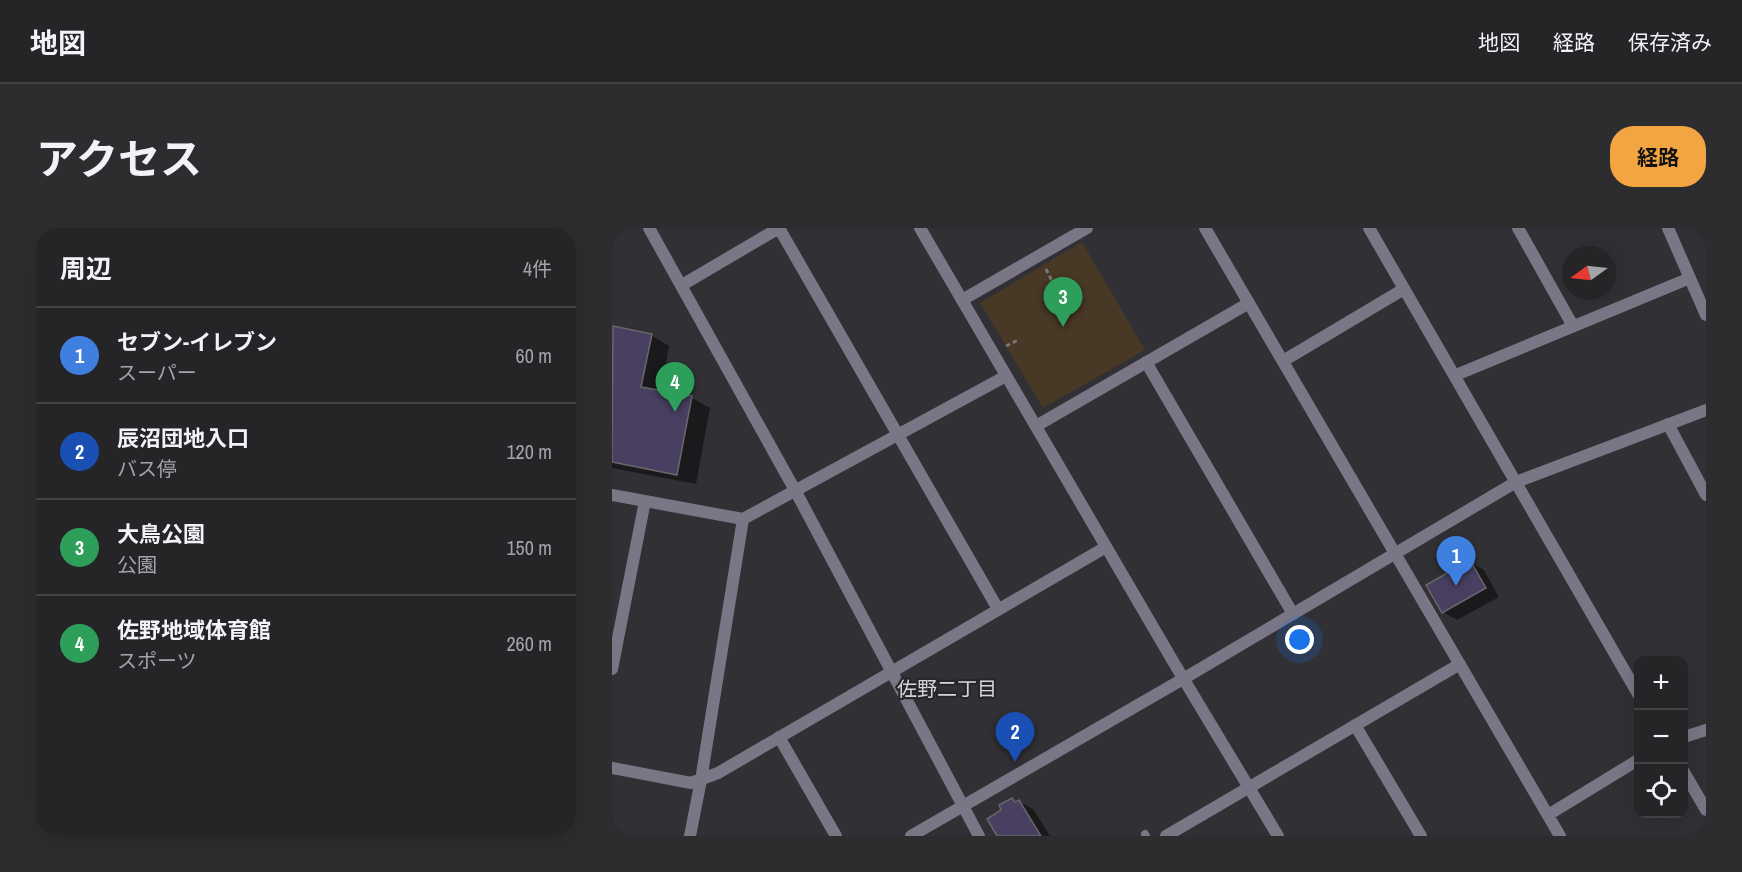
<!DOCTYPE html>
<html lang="ja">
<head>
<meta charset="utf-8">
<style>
	:root { --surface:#252427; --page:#2d2c2f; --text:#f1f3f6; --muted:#a3a4a7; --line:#424144; --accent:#f2a541 }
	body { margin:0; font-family:"Archivo Narrow","Noto Sans JP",sans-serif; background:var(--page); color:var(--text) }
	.controls { position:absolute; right:18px; bottom:18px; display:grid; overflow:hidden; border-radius:12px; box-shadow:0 6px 24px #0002 }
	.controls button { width:54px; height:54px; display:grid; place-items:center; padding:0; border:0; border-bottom:2px solid var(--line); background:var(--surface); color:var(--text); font:30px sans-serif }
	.compass { position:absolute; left:950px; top:18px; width:54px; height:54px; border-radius:50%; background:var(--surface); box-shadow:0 6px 24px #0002; rotate:255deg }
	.you { position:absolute; left:688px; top:412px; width:21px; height:21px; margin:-15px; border:4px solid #fff; border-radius:50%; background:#1a73e8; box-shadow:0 0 0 9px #1a73e833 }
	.badge { display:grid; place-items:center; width:39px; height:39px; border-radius:50%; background:var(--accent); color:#fff; font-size:20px; font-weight:700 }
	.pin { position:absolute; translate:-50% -50px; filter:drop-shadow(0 2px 3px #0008) }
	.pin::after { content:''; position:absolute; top:32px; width:21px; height:18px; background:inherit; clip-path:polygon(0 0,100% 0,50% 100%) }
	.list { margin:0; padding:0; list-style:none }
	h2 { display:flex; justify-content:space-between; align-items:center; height:78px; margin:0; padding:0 24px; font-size:26px }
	h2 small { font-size:20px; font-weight:400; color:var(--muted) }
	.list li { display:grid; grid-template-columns:39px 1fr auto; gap:18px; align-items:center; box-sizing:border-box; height:96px; padding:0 24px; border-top:2px solid var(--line) }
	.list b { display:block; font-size:22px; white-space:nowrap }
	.list p { margin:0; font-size:20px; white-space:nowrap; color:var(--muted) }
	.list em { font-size:20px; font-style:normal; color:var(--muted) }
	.icon { flex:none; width:33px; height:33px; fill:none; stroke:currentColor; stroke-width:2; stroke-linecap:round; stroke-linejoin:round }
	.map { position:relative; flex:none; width:1094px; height:608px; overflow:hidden; border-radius:24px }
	header { display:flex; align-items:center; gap:36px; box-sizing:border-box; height:84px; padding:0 30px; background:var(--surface); border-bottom:2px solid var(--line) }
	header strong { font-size:28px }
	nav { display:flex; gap:33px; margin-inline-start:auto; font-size:21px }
	.intro { display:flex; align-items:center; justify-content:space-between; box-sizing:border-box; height:144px; padding:0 36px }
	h1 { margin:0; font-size:42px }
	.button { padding:15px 27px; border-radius:24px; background:var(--accent); color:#111; font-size:21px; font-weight:700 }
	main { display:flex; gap:36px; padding:0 36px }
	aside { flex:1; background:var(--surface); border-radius:24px; box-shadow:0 6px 24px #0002 }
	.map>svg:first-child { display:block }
	.green { fill:#483826 }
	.shadow { fill:#0007 }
	.building { fill:#494061; stroke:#68676b; stroke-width:1.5 }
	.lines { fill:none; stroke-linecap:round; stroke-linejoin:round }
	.path { stroke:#77777a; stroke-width:3; stroke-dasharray:4.5 3; stroke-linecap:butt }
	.service { stroke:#7a7686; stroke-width:8 }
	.minor { stroke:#7a7686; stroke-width:12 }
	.tertiary { stroke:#7a7686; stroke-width:12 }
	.labels { text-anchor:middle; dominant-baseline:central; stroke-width:4.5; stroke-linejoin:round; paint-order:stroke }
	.neighbourhood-label { font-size:20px; fill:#d6d5da; stroke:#27262a }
</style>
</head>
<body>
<header>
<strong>地図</strong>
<nav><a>地図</a><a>経路</a><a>保存済み</a></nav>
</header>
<div class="intro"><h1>アクセス</h1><a class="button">経路</a></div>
<main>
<aside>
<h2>周辺<small>4件</small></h2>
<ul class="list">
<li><span class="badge" style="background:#3f7fe0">1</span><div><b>セブン-イレブン</b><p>スーパー</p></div><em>60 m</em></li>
<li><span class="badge" style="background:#1a4fb4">2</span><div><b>辰沼団地入口</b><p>バス停</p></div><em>120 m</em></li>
<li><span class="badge" style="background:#2e9e5b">3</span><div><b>大鳥公園</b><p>公園</p></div><em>150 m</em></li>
<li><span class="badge" style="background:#2e9e5b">4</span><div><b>佐野地域体育館</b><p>スポーツ</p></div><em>260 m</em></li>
</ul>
</aside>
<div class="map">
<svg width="1094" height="608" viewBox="0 0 1094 608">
	<rect width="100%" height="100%" fill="#313034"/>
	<path class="green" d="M470,14L533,122L431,180L368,75Z"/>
	<path class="shadow" d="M2,100L39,107L57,118L49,164L80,170L98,180L84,256L0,240V111Z
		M858,334L872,342L887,369L845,392L831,384Z
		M400,571L405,574L407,573L422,582L438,608H386L377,592L391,583Z"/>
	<path class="building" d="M1,98L40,106L29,159L80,168L65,247L0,234Z
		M858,332L874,360L830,385L814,357Z
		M400,570L403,574L407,572L429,608H385L375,591L389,582L387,577Z"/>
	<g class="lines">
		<path class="path" d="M434,41L441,55
			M394,118L406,112"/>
		<path class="service" d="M533,606L534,608"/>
		<path class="minor" d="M167,0L386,381
			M593,0L948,608
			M906,0L961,98
			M1056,0L1094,87
			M70,57L167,0
			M350,72L475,0
			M671,133L792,61
			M534,134L681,386
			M844,147L1078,50
			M1056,196L1094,267
			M424,198L637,75
			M0,267L131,291L394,148
			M0,441L33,273
			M743,497L809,608
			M167,509L224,608
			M1072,509L1094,502
			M0,540L79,555L106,545L494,319
			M936,587L1026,532
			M78,608L89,552L131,291
			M554,608L848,436"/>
		<path class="tertiary" d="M37,0L184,264L367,608
			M308,0L562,435L666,608
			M757,0C848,155 937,311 1026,466
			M1072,544L1094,582
			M299,608L571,451L904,254L1094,182"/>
	</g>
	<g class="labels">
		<g class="neighbourhood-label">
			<text x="335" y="460">佐野二丁目</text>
		</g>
	</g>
</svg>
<div class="controls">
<button>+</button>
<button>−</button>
<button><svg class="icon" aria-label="locate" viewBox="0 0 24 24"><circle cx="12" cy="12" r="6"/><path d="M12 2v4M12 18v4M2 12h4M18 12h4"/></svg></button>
</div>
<svg class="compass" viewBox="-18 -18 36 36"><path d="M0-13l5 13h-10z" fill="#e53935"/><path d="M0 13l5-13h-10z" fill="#a3a4a7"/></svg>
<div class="you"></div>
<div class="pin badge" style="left:844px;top:358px;background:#3f7fe0">1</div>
<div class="pin badge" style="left:403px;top:534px;background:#1a4fb4">2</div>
<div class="pin badge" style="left:451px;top:99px;background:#2e9e5b">3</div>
<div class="pin badge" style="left:63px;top:184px;background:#2e9e5b">4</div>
</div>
</main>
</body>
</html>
